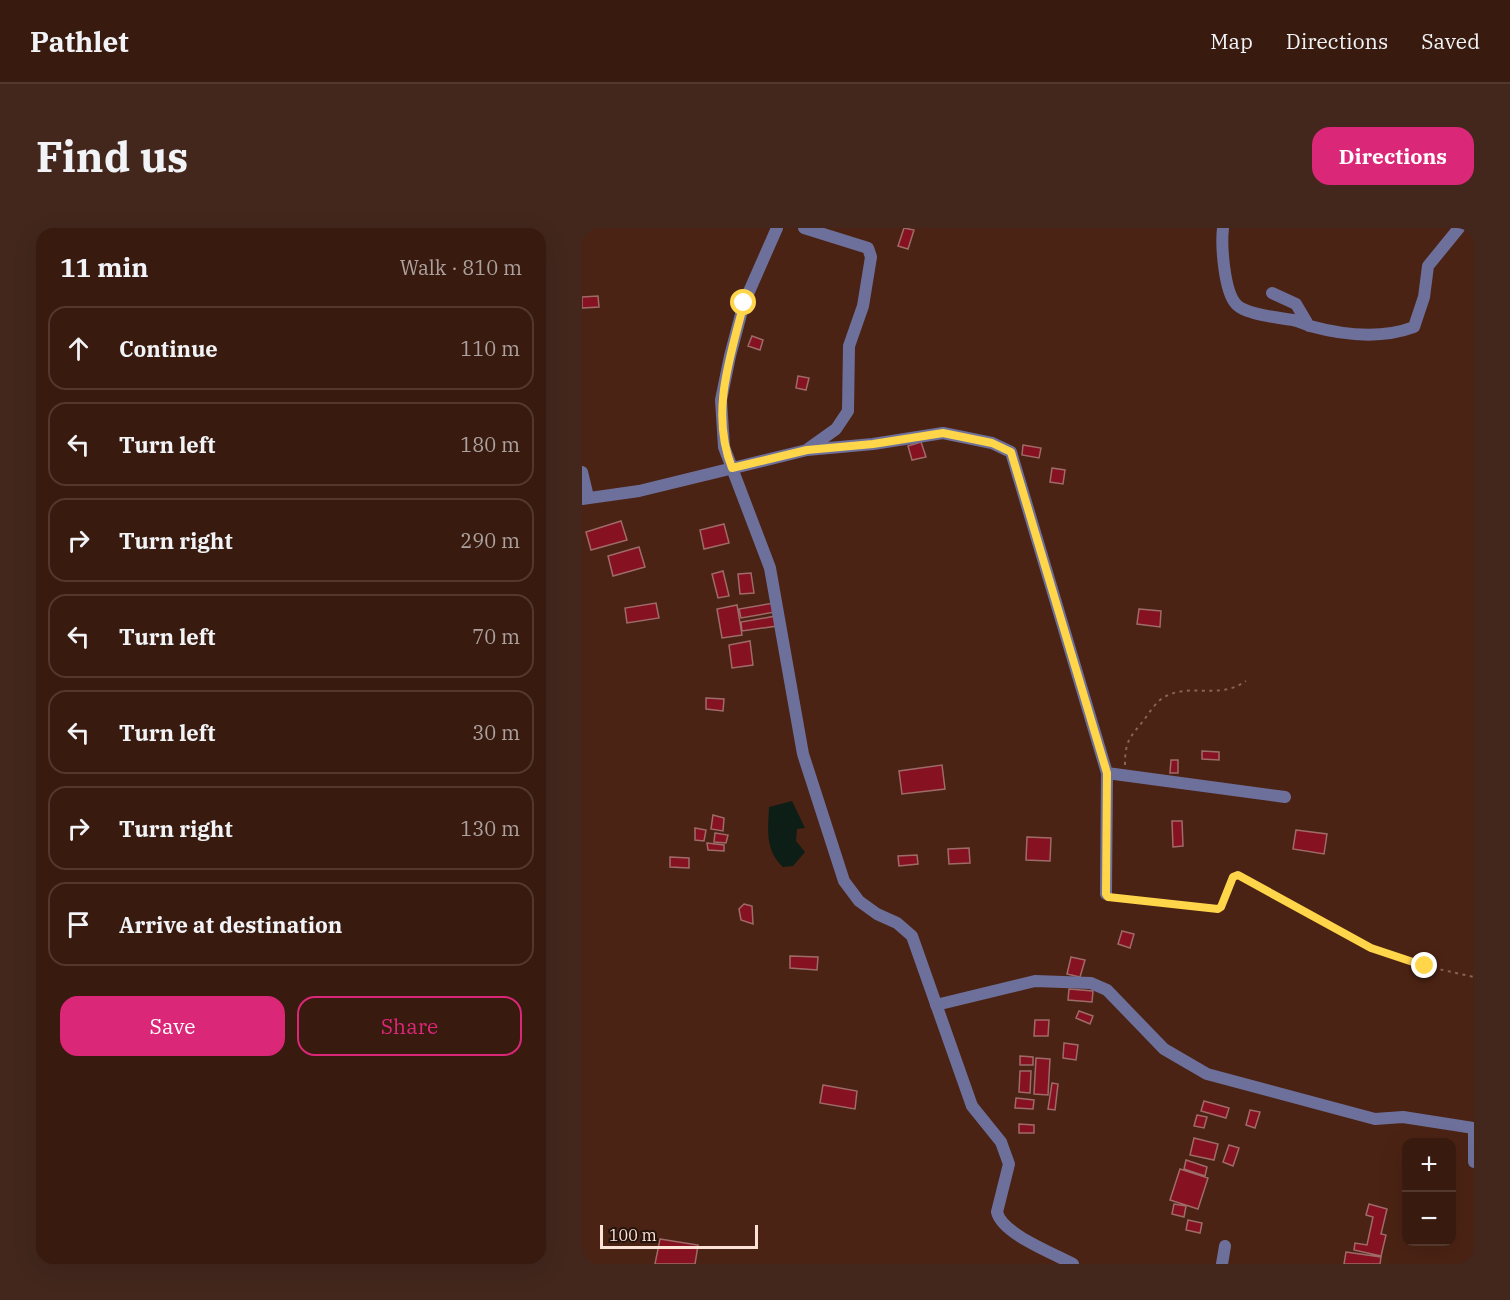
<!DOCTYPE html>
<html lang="en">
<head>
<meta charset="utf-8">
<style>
	:root { --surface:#381a0f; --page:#43271d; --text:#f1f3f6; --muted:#aba19e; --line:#52382f; --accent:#db2777 }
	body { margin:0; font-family:"IBM Plex Serif",serif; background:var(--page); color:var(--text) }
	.controls { position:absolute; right:18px; bottom:18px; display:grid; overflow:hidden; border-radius:12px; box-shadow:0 6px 24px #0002 }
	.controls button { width:54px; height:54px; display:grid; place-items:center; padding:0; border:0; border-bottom:2px solid var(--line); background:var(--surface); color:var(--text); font:30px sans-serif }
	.scale { position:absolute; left:18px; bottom:15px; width:158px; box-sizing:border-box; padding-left:6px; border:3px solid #fce1d7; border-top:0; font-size:16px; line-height:21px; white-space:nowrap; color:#fce1d7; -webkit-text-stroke:4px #25130c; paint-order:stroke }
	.stop { position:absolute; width:18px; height:18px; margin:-14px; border:4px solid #ffd54a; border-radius:50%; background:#fff }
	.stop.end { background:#ffd54a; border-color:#fff; box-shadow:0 2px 6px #0008 }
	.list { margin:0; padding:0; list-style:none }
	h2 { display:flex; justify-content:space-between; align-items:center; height:78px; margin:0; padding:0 24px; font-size:26px }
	h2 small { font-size:20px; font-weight:400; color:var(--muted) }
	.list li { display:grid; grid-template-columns:39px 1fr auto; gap:18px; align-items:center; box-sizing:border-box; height:84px; margin:0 12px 12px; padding:0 12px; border:2px solid var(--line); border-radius:18px }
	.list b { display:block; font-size:22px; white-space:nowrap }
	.list em { font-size:20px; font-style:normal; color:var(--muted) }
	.actions { display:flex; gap:12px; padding:18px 24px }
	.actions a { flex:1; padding:14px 0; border:2px solid var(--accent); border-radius:18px; text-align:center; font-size:21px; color:var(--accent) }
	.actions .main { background:var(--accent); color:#fff }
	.icon { flex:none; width:33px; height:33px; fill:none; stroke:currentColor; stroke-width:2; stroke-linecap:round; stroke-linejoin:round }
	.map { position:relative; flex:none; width:892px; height:1036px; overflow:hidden; border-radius:18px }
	header { display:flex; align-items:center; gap:36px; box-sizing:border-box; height:84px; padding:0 30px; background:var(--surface); border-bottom:2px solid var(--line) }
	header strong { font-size:28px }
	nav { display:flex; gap:33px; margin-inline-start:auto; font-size:21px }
	.intro { display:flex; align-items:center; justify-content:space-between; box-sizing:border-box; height:144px; padding:0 36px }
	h1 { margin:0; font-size:42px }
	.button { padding:15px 27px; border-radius:18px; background:var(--accent); color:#fff; font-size:21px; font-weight:700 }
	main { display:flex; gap:36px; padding:0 36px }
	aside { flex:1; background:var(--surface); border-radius:18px; box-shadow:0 6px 24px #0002 }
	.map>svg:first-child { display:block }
	.water { fill:#0c1e15 }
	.building { fill:#851121; stroke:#9e6b69; stroke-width:1.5 }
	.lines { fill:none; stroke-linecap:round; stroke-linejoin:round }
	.path { stroke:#876456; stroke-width:2; stroke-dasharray:3 4.5; stroke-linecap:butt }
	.minor { stroke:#6e709c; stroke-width:12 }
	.route { stroke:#ffd54a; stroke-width:8 }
</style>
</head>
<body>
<header>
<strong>Pathlet</strong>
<nav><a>Map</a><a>Directions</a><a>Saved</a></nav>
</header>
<div class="intro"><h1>Find us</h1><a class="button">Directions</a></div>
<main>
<aside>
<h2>11 min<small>Walk · 810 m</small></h2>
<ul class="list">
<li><svg class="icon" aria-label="ahead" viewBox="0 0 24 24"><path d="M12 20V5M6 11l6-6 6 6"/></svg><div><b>Continue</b></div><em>110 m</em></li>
<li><svg class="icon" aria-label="left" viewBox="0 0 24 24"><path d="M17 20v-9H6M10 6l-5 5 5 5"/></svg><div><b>Turn left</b></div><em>180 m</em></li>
<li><svg class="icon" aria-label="right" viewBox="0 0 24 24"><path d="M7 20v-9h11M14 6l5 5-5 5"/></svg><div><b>Turn right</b></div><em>290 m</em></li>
<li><svg class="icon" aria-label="left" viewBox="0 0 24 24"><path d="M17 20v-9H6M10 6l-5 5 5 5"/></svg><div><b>Turn left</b></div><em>70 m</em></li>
<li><svg class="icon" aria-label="left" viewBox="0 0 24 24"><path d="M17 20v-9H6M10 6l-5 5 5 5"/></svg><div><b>Turn left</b></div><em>30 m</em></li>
<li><svg class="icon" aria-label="right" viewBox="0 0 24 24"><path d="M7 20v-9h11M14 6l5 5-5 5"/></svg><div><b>Turn right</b></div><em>130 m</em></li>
<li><svg class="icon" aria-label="arrive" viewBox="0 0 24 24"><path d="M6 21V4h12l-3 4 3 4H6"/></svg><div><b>Arrive at destination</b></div></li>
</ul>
<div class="actions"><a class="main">Save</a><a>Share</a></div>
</aside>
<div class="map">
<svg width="892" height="1036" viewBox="0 0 892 1036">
	<rect width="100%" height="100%" fill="#4b2314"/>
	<path class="water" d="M210,573L223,600L215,601L214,613L223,624L211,638L201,639C183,622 186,603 187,579Z"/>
	<path class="building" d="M322,0L332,2L326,21L316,18Z
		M16,68L17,79L0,80V69Z
		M170,108L181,112L178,122L166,118Z
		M216,148L227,150L224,162L214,160Z
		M339,214L344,229L330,232L326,218Z
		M441,217L459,220L457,230L440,227Z
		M470,240L483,242L481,256L468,254Z
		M39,293L45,312L9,322L4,304Z
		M142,296L147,315L122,321L118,302Z
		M57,319L63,339L31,348L26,328Z
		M141,343L147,368L136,370L130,346Z
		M169,345L172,365L158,366L156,346Z
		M74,375L77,390L45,395L43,380Z
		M192,375L193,384L159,390L157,381Z
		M155,377L160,407L140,410L135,381Z
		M557,381L579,383L578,399L555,396Z
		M194,388L195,398L160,403L159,394Z
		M168,413L171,437L150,440L147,417Z
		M124,470L142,471L141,483L124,481Z
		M620,523L637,524V532L620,531Z
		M589,532H596V545H588Z
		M360,537L363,561L320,566L317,543Z
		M131,587L142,590L141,603L129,601Z
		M590,593H600L601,618L591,619Z
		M113,600L124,602L122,613L113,612Z
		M714,602L745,606L742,626L711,621Z
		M133,605L146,607L144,615L132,614Z
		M445,609L469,610L468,633L444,632Z
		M125,615L142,617V623L126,622Z
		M387,620L388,635L367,636L366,621Z
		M335,627L336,636L317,638L316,628Z
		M88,629L107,630V640L88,639Z
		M162,676L170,678L171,696L159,692L157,681Z
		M540,703L552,706L548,720L536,716Z
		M208,728L236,729L235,742L208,740Z
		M489,729L503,732L498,749L485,746Z
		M487,761L511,763L510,774L486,772Z
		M497,783L511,788L508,796L494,790Z
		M453,792H467L466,808H452Z
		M482,815L496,817L494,832L481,830Z
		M438,828L451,829V837H438Z
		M454,830L468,831L466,867L452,866Z
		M438,843H449L448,865L437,864Z
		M470,855L476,856L473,882L466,881Z
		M241,857L275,863L273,881L238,875Z
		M434,870L452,872L451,881L433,880Z
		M622,873L647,880L644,890L619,883Z
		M668,882L678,884L673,900L664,897Z
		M615,887L625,889L622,900L612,898Z
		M437,896L452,897V905H437Z
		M612,910L636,916L632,932L608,927Z
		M647,917L657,920L651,938L641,934Z
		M604,932L625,939L623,948L602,941Z
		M598,941L626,950L616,981L588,972Z
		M592,976L604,978L602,989L590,986Z
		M787,976L805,981L799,1006L804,1007L799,1028L772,1022L773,1015L785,1017L791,989L784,987Z
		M606,992L620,995L618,1005L604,1002Z
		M78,1011L116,1017L113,1036H73Z
		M764,1024L799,1029L798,1036H762Z"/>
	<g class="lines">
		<path class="path" d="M543,537C543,514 547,510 562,492C567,485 575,472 584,468C610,455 637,472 664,453
			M535,669L636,681L639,679L651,649L656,647L789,720L843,738L892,749"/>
		<path class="minor" d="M195,0L162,75L148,128L139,172L142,219L188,340L221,526L262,653L277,673L295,686L315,695L330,708L390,878L419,914L427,936L415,984C420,1006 471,1025 491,1036
			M222,0L286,20L289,29L281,78L267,118L266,183L254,201L226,221
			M641,0C639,17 642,63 654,76C662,86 697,90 711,92C717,93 722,96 728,98C761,107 800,111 832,99L842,69L846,38L877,0
			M690,65L714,76L727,98
			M0,244L6,269
			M0,271L57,263L225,222L291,216L361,205L410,215L429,224L525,545L524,666
			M525,545L703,569
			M354,777L453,753L509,755L525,762L582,821L625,846L793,891L821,889L892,900
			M892,904V934
			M640,1036L643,1018"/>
	</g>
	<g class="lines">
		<path class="route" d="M162,75C148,130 128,185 150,240L225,222L291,216L361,205L410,215L429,224L525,545L524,666L526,669L636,681L639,679L651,649L656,647L789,720L843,738"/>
	</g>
</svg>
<div class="controls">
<button>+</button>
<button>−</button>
</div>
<div class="scale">100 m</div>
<div class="stop" style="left:162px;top:75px"></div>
<div class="stop end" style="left:843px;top:738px"></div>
</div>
</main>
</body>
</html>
